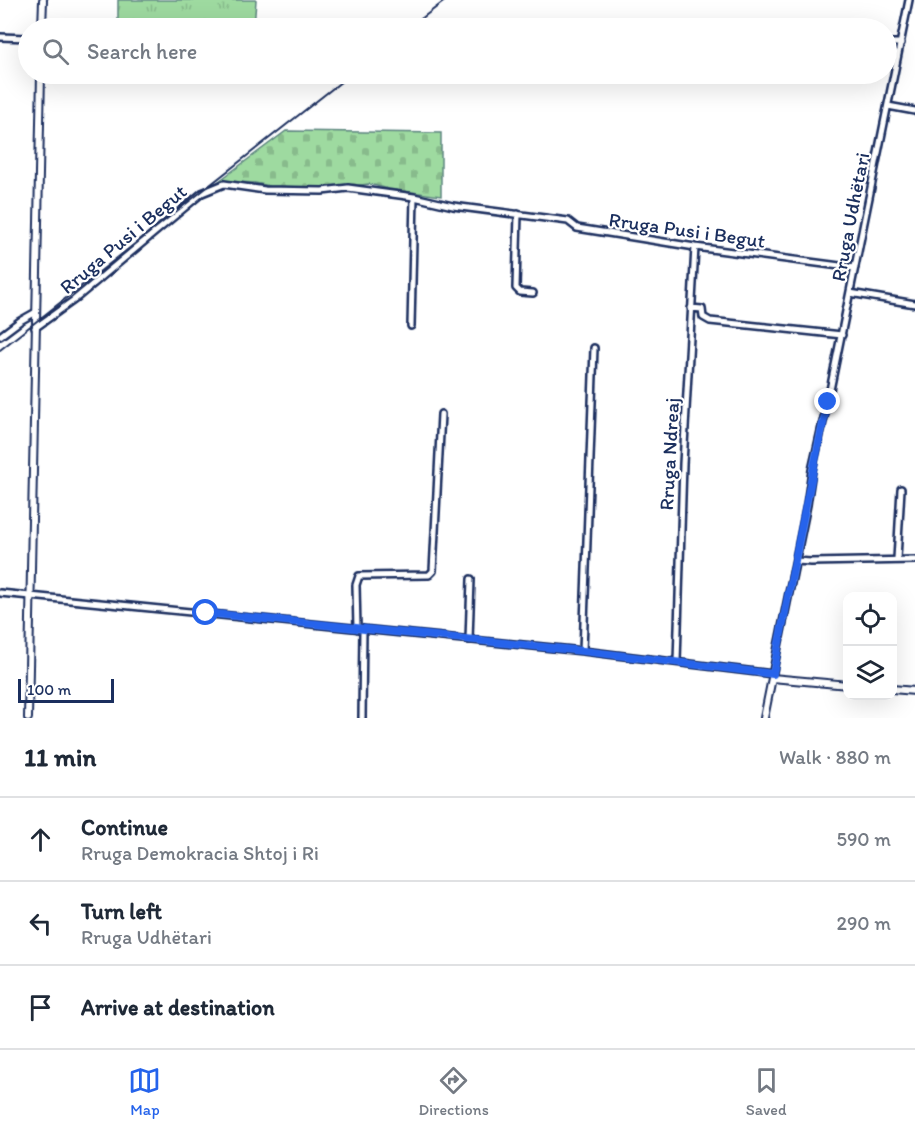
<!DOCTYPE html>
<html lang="en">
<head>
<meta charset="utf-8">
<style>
	:root { --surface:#fff; --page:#f6f6f7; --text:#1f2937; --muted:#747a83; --line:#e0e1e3; --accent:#2563eb }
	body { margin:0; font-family:Itim,sans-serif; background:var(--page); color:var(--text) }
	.controls { position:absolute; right:18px; bottom:18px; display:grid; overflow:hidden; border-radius:12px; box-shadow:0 6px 24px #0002 }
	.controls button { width:54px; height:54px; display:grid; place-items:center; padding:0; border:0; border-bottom:2px solid var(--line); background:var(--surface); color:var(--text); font:30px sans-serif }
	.scale { position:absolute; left:18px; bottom:15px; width:96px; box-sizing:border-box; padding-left:6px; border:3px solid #1b2f5e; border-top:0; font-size:16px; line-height:21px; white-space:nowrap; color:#1b2f5e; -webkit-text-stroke:4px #fff; paint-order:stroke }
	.stop { position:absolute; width:18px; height:18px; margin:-14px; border:4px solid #2563eb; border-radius:50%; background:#fff }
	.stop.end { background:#2563eb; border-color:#fff; box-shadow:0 2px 6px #0008 }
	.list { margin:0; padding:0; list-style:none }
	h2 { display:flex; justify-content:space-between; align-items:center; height:78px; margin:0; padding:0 24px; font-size:26px }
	h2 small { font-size:20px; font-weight:400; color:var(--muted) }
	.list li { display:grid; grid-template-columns:39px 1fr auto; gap:18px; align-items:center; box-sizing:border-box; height:84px; padding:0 24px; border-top:2px solid var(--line) }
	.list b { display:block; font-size:22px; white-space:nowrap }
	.list p { margin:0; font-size:20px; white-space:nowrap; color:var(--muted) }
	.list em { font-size:20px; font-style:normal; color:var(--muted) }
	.icon { flex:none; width:33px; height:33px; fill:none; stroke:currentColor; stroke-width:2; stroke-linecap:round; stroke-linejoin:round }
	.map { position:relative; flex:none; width:915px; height:718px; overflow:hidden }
	.search { position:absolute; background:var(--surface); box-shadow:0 6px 24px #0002; left:18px; right:18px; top:18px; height:66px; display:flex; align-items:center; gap:15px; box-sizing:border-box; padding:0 21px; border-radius:33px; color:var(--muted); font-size:22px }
	.sheet { height:330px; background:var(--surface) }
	nav { display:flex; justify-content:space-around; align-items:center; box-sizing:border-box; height:84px; border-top:2px solid var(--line); background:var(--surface); font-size:16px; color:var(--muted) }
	nav a { display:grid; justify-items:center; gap:3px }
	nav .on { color:var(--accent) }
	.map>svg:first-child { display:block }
	.grass { fill:url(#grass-tufts); stroke:#5c847f; stroke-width:1.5 }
	.cemetery { fill:url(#cemetery-stones); stroke:#5c847f; stroke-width:1.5 }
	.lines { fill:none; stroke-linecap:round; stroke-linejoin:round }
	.minor-casing { stroke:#1b2f5e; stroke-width:10 }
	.tertiary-casing { stroke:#1b2f5e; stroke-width:10 }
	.minor { stroke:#fff; stroke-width:5 }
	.tertiary { stroke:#fff; stroke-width:6 }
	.rail { stroke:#1b2f5e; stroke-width:2 }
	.route { stroke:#2563eb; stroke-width:8 }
	.labels { text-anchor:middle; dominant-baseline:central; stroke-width:4.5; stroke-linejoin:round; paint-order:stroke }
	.street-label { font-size:20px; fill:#1b2f5e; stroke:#fff }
</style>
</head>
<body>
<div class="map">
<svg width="915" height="718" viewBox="0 0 915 718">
	<defs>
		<pattern id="grass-tufts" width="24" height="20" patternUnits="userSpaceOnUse" patternTransform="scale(1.5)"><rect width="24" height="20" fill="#9edaa0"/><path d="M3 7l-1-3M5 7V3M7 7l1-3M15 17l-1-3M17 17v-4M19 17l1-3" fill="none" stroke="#88bb8c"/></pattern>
		<pattern id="cemetery-stones" width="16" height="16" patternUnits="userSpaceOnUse" patternTransform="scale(1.5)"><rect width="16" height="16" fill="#9edaa0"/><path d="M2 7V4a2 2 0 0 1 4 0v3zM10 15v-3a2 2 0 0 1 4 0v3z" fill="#88bb8c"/></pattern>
	</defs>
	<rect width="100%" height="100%" fill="#fff"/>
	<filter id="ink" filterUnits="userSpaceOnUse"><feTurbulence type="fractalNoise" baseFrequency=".0167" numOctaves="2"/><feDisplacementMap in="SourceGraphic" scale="12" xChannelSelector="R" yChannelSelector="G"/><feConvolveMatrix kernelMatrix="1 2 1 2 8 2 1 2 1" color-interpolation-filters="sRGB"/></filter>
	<g filter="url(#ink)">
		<path class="grass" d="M118,0H256L254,28H118Z"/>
		<path class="cemetery" d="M286,131L441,133V196L389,189L369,184L333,188L270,186L255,183L219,181Z"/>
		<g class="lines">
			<g class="minor-casing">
				<path id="minor" d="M0,37L28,38
					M886,43H901
					M888,106L915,111
					M518,214L516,288L520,292L533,293
					M850,293L915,304
					M691,308L702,309L703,317L710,321L842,335
					M411,326L414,197
					M35,328L74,300L202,193L224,184L265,190L322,191L348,188L414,197L453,206L568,221L577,228L695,247L855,268
					M0,336L20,321L36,312
					M897,559L901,489
					M796,561L811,562L915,560
					M0,593L583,651L773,674
					M357,629L356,585L359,576L429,575L433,571L441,414
					M469,640L471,579
					M583,651L594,348
					M677,662L683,464L695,247
					M772,676L807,505L812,470L828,400L909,0
					M362,718L363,629"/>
			</g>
			<g class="tertiary-casing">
				<path id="tertiary" d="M42,28L43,0
					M892,689L915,691
					M28,718L41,74
					M764,718L772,678L848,685"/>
			</g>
			<use href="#minor" class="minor"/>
			<use href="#tertiary" class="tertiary"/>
			<path class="rail" d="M409,28L446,0
				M0,350L351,74"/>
		</g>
	</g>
	<g class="lines" filter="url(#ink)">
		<path class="route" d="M206,613L583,651L773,674C791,583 807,492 828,402"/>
	</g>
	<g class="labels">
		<g class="street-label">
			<text transform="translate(850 217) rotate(-79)">Rruga Udhëtari</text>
			<text transform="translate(687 230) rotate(8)">Rruga Pusi i Begut</text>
			<text transform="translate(123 239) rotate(-40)">Rruga Pusi i Begut</text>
			<text transform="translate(669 454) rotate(-87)">Rruga Ndreaj</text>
		</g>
	</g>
</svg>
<div class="controls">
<button><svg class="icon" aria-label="locate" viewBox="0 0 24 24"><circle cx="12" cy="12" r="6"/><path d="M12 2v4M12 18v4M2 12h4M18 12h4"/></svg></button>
<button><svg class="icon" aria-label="layers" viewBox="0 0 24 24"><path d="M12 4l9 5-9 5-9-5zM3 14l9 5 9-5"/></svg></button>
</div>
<div class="scale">100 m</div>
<div class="stop" style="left:206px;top:613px"></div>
<div class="stop end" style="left:828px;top:402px"></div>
<div class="search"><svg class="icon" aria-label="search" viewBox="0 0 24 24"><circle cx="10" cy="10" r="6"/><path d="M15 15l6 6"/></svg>Search here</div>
</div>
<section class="sheet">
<h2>11 min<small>Walk · 880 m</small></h2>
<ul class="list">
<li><svg class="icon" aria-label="ahead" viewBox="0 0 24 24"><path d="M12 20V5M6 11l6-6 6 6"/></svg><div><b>Continue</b><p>Rruga Demokracia Shtoj i Ri</p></div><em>590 m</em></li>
<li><svg class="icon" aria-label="left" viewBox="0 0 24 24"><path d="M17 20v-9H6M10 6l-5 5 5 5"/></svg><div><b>Turn left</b><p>Rruga Udhëtari</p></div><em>290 m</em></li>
<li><svg class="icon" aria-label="arrive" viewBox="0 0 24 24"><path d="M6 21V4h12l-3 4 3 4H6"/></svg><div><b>Arrive at destination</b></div></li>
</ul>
</section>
<nav>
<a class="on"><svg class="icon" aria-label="map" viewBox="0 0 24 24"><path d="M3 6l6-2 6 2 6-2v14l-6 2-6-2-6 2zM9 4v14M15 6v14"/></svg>Map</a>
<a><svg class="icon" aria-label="directions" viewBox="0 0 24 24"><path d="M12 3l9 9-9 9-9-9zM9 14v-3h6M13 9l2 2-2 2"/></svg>Directions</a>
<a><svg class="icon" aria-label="saved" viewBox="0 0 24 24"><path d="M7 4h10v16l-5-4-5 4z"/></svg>Saved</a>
</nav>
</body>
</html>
